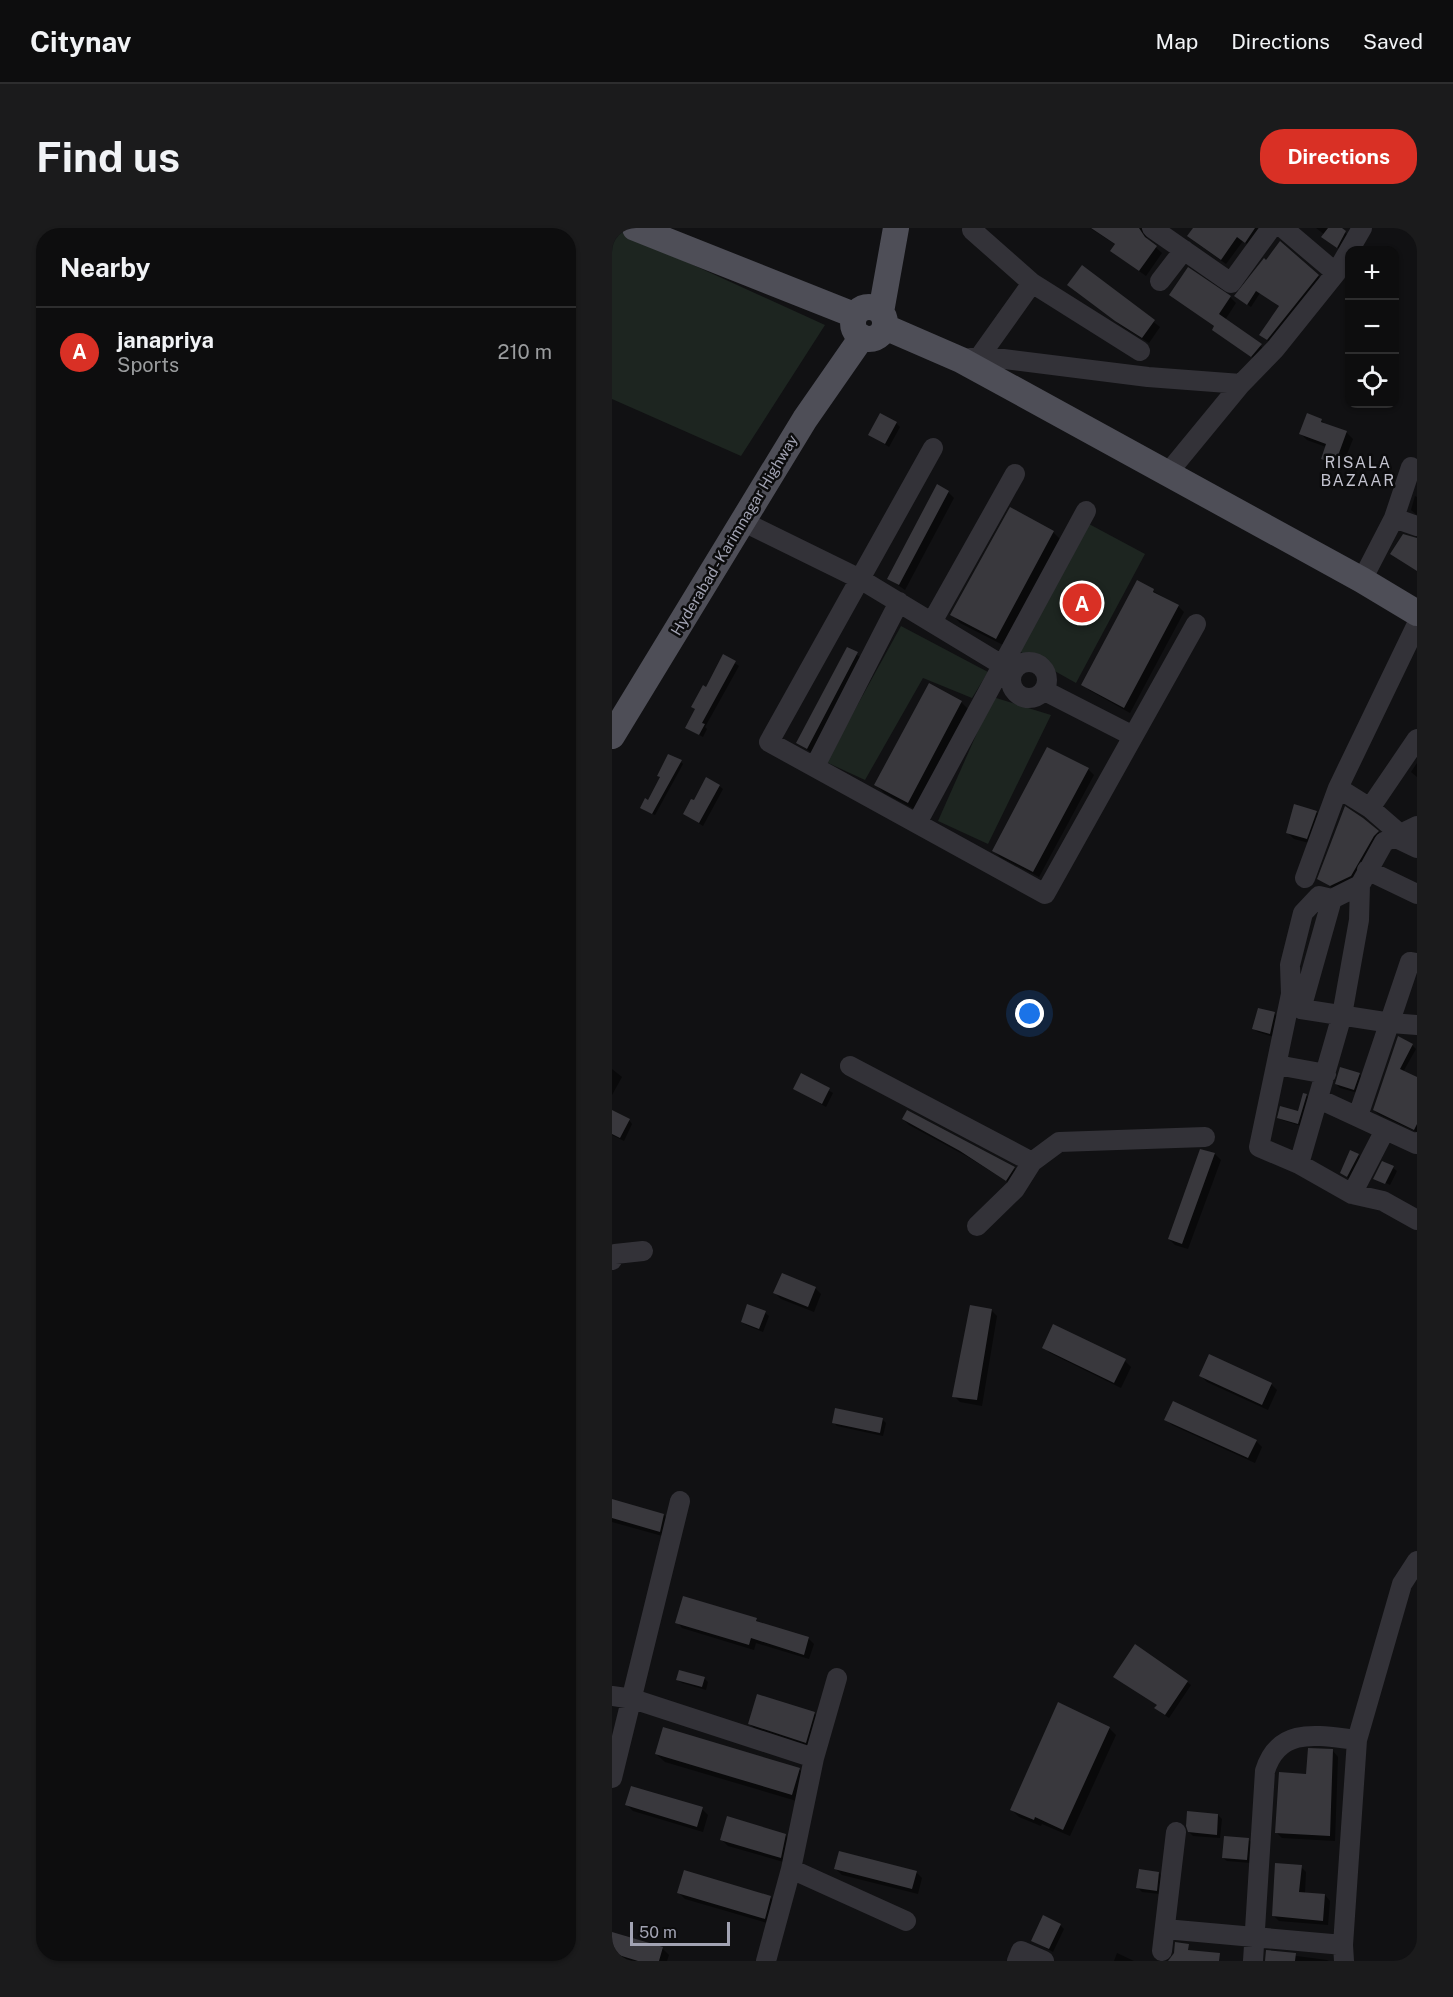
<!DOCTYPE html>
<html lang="en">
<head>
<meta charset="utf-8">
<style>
	:root { --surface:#0d0d0e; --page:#1b1b1c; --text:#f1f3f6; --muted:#9a9c9e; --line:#2d2d2e; --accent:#d93025 }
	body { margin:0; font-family:"Public Sans",sans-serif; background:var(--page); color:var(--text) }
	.controls { position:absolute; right:18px; top:18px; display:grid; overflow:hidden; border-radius:12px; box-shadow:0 2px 4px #0004 }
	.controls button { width:54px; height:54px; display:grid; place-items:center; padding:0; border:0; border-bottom:2px solid var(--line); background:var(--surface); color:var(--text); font:30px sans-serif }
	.scale { position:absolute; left:18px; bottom:15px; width:100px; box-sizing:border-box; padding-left:6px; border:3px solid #a2a3b3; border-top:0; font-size:16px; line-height:21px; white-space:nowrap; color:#a2a3b3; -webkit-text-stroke:4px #0c0c0d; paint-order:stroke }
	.you { position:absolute; left:418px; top:786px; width:21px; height:21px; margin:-15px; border:4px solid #fff; border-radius:50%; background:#1a73e8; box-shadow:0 0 0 9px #1a73e833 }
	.badge { display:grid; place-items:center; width:39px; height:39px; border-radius:50%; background:var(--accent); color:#fff; font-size:20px; font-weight:700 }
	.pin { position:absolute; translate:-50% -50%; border:3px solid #fff; box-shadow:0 2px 6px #0006 }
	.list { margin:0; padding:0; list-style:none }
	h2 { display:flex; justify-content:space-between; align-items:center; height:78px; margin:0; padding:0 24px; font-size:26px }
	h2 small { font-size:20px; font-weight:400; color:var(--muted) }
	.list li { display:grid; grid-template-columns:39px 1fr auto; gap:18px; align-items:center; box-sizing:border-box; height:90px; padding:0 24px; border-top:2px solid var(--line) }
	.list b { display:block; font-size:22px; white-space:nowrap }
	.list p { margin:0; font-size:20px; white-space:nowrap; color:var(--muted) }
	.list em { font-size:20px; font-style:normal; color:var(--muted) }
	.icon { flex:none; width:33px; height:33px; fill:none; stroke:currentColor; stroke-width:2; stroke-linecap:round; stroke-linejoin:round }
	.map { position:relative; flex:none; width:805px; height:1733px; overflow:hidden; border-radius:24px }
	header { display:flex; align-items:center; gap:36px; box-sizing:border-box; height:84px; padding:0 30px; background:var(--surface); border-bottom:2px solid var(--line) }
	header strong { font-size:28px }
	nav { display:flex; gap:33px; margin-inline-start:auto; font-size:21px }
	.intro { display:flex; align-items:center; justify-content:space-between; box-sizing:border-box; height:144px; padding:0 36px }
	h1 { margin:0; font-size:42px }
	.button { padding:15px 27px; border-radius:24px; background:var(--accent); color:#fff; font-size:21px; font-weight:700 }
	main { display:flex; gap:36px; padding:0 36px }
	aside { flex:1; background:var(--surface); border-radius:24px; box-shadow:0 2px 4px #0004 }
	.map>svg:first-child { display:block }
	.green { fill:#1d2520 }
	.shadow { fill:#0007 }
	.building { fill:#39383d }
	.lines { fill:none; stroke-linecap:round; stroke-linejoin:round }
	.minor { stroke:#333238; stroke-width:20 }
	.major { stroke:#4e4e57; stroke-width:26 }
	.labels { text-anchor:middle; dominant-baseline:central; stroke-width:5; stroke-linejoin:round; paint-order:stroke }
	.street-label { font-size:15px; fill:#a2a3b3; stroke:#0c0c0d }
	.neighbourhood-label { font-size:16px; letter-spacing:1.5px; fill:#c3c3cf; stroke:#0c0c0d }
</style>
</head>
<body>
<header>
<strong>Citynav</strong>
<nav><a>Map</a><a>Directions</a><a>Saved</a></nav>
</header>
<div class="intro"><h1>Find us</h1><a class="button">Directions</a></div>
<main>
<aside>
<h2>Nearby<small></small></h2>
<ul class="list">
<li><span class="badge">A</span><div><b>janapriya</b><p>Sports</p></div><em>210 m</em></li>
</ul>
</aside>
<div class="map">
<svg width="805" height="1733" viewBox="0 0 805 1733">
	<rect width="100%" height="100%" fill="#111113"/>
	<path class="green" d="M0,0L213,97L129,228L0,171Z
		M477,296L533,326L464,455L407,423Z
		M289,398L376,444L360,470L311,450L253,552L214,534Z
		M381,469L439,487L376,616L326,593Z"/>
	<path class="shadow" d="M478,0H529L534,4L535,12L550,25L534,48L506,28L504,17Z
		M583,0H651L638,18L631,13L614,36L582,13Z
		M704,0H727L737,8L729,22L715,12L713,7Z
		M652,32L706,48L710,51L659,115L652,110L668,79L648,65L639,79L628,71Z
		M470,39L548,99L537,115L511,99L463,63Z
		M559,66L618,69L624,75L613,92L655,123L646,133L608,107L603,99Z
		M709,192L714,197L735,205L741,211L729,241L716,236L710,230L714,219L695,212L689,206Z
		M284,195L288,199L277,219L258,207Z
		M336,264L342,270L293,362L276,350Z
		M803,268L805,269V287L799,282Z
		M441,304L449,312L393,418L348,395L340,386Z
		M526,354L566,378L572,384L518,485L477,462L471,456Z
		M236,421L251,431L201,526L186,515Z
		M112,428L127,438L93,499L95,501L91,509L75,500Z
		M349,474L357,482L304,582L272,565L264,557Z
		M69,534L71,536L43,587L32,582L36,574Z
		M805,535V549L799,544Z
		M476,541L482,547L427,649L388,629L382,623Z
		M107,558L111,561L91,598L73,586L83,574Z
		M704,584L710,590L701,616L682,611L676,605Z
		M766,604L771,610L745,653L725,663L707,651Z
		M662,785L666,789L662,809L646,804L642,801Z
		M800,817L804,821L791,844L805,850V904L766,886L762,882Z
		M0,841L10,849L0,867Z
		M747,846L751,850L746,865L728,860L724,856Z
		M190,847L221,865L214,879L183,861Z
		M694,867L697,870L689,898L670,892L667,889L687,885Z
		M0,888L17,892L20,896L12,913L0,907Z
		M291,891L402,940L408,946L401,957L356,929L297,897Z
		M589,923L603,926L609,932L576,1021L563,1017L557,1011Z
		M746,927L750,931L739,952L730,945Z
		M781,940L785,943L778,957L766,951Z
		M203,1060L209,1066L202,1084L169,1071L163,1065Z
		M379,1082L385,1088L370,1178L348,1174L342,1168Z
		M153,1085L157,1088L151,1104L134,1097L130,1094Z
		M432,1119L513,1133L519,1139L509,1160L438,1125Z
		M589,1148L659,1156L665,1162L656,1182L595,1154Z
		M270,1191L274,1195L271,1208L225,1198L221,1194Z
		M554,1191L644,1213L650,1219L643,1235L560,1197Z
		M0,1272L52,1287L58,1293L54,1309L0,1294Z
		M144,1392L148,1395L196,1410L202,1416L197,1431L144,1415L142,1422L70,1400L65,1394Z
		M92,1450L96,1454L94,1462L70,1455L66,1452Z
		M575,1454L579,1457L557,1490L548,1484Z
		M202,1485L210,1493L202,1522L146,1504L137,1495Z
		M497,1500L504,1507L458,1608L430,1596L429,1598L407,1589L400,1582Z
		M721,1523L726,1529L723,1613L670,1610L665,1605L696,1547Z
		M44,1526L187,1541L195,1549L188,1574L53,1534Z
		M15,1577L90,1581L96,1587L91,1604L21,1583Z
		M606,1587L610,1591L608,1610L581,1608L577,1604Z
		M173,1607L179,1613L175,1635L116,1618L110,1612Z
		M636,1611L640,1615L639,1635L615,1633L611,1630Z
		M689,1639L694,1644L693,1665L713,1667L718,1673L716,1697L667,1693L662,1688Z
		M224,1641L304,1644L310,1650L306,1666L230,1647Z
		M547,1645L550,1649L548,1666L530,1664L526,1660Z
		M67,1665L158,1669L164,1675L159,1696L73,1671Z
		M448,1697L452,1701L441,1724L421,1713Z
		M0,1706L51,1721L57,1727L55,1733H15L0,1729Z
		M655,1724L715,1732L717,1733H654Z
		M505,1725L522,1733H502Z"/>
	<path class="building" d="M479,0H527L533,9L545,18L527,43L498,23L503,16Z
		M581,0H643L633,15L625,9L609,32L575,8Z
		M716,0H730L734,3L725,20L709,9Z
		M668,13L707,47L655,112L647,107L667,78L644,63L635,77L622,68L652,30L654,32Z
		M470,37L543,92L530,110L503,93L455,57Z
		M576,39L619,68L607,86L650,116L639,129L600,102L602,98L557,67Z
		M268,185L285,194L273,216L256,207Z
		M695,185L710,191L709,194L735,203L723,236L709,231L714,216L687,206Z
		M325,256L337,263L287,357L275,351Z
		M398,279L442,303L384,411L338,387Z
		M791,306L805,310V343L778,326Z
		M525,352L542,361L541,364L567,377L512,480L469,457Z
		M235,419L246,424L195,521L184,515Z
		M111,426L124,433L90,495L93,496L87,507L73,500L83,481L79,479L91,457L94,459Z
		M317,455L350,473L296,575L262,557Z
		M435,519L477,540L421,644L380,623Z
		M56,526L70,532L40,586L28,580L33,570L36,572L48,549L45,548Z
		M94,549L108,557L87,595L71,586L79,571L82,572Z
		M682,576L705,583L695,611L674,605Z
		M733,578L751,590L767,603L762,608L739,648L718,658L705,651Z
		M646,780L663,784L658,806L640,801Z
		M786,808L801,816L788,841L805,849V896L802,902L761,882Z
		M728,839L748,845L742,862L723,856Z
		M189,845L218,860L210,876L181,861Z
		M691,865L695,866L686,896L665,890L668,878L686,883Z
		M0,882L18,891L8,910L0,906Z
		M295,882L403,939L394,953L348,923L290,891Z
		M588,921L603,925L570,1016L556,1011Z
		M738,922L747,926L735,949L728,945Z
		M770,933L782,938L773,956L761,951Z
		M170,1045L204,1059L196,1079L161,1065Z
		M135,1076L154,1083L147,1101L129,1094Z
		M358,1077L380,1081L365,1172L340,1169Z
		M441,1096L514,1131L502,1155L430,1120Z
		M597,1126L660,1155L650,1177L587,1148Z
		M561,1173L645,1212L636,1230L552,1192Z
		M223,1180L271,1190L268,1205L220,1195Z
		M0,1271L52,1286L48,1304L0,1290Z
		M71,1368L145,1390L144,1393L197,1409L192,1427L139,1410L137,1417L63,1395Z
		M523,1416L576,1453L553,1487L542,1480L545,1477L501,1449Z
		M67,1442L93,1449L90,1459L64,1452Z
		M145,1466L203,1484L194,1515L136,1496Z
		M446,1474L498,1499L451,1602L423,1589L422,1592L398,1582Z
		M51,1499L188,1540L180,1567L43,1526Z
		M696,1520L721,1521L718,1608L663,1605L667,1544L694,1546Z
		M19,1558L91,1579L85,1599L13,1577Z
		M575,1583L606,1586L605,1607L576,1604L574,1598Z
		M115,1588L174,1606L169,1630L108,1612Z
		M612,1608L637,1610L635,1632L610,1630Z
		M227,1623L305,1643L300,1661L222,1641Z
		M663,1635L690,1637L687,1664L713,1666L711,1693L660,1688Z
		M527,1641L547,1644L545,1663L524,1660Z
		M72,1642L159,1668L153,1691L65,1665Z
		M431,1687L449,1696L437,1721L419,1713Z
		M0,1704L51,1719L47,1733H26L0,1725Z
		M563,1714L577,1716L576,1722L608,1725L607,1733H556L562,1725Z
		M654,1722L684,1725L683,1733H653Z"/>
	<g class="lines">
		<path class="minor" d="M540,0L619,55L659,0
			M671,0L724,45
			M360,2L420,55L528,123
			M548,53L572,22
			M368,128L420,55
			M349,132L368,128L536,149L629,156
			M321,220L157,514L433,666L584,396
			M555,246L629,156L663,121L724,45L750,0
			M782,290L805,298
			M130,293L248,351L400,443
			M750,352L782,290L799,239
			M320,394L403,246
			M399 452a18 18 0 1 1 36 0a18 18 0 1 1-36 0Z
			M433,463L521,508
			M203,538L287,374
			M726,560L758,580L788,606
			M758,580L805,511
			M305,595L474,283
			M782,609L805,620
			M755,642L805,666
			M693,650L726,560L805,396
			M748,657L720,671L707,668L691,685L678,737L679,766L647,919L687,936L740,966L771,973L805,992
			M720,671L689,781L779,795L805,797
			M665,837L714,846
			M238,838L420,934L403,961L365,998
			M707,871L804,916L805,914
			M746,888L798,734L805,735
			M420,934L447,914L593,909
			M687,936L730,787L747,692L748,657L772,614L805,598
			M740,966L773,902
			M0,1032L3,1026L31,1023
			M0,1468L21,1471L202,1530
			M0,1550L68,1273
			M179,1641L294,1693
			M553,1701L731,1717
			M550,1723L564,1604
			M154,1733L179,1641L202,1530L225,1450
			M405,1733L409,1723L432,1733
			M641,1733L653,1543C667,1497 708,1508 745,1512
			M732,1733L731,1717L745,1512L790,1356L805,1333"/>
		<path class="major" d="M23,0L242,87
			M241 95a16 16 0 1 1 32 0a16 16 0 1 1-32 0Z
			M269,84L284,0
			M273,99L349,132L750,352L805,385
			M0,508L193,191L250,109"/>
	</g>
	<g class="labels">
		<g class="street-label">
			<text transform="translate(122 307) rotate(-59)">Hyderabad - Karimnagar Highway</text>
		</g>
		<g class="neighbourhood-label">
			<text x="746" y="234">RISALA<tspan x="746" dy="18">BAZAAR</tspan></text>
		</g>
	</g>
</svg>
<div class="controls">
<button>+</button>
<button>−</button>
<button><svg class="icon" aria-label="locate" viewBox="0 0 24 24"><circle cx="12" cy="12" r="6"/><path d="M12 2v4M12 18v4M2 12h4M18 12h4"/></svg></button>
</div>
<div class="scale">50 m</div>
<div class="you"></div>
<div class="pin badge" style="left:470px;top:375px">A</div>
</div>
</main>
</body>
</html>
